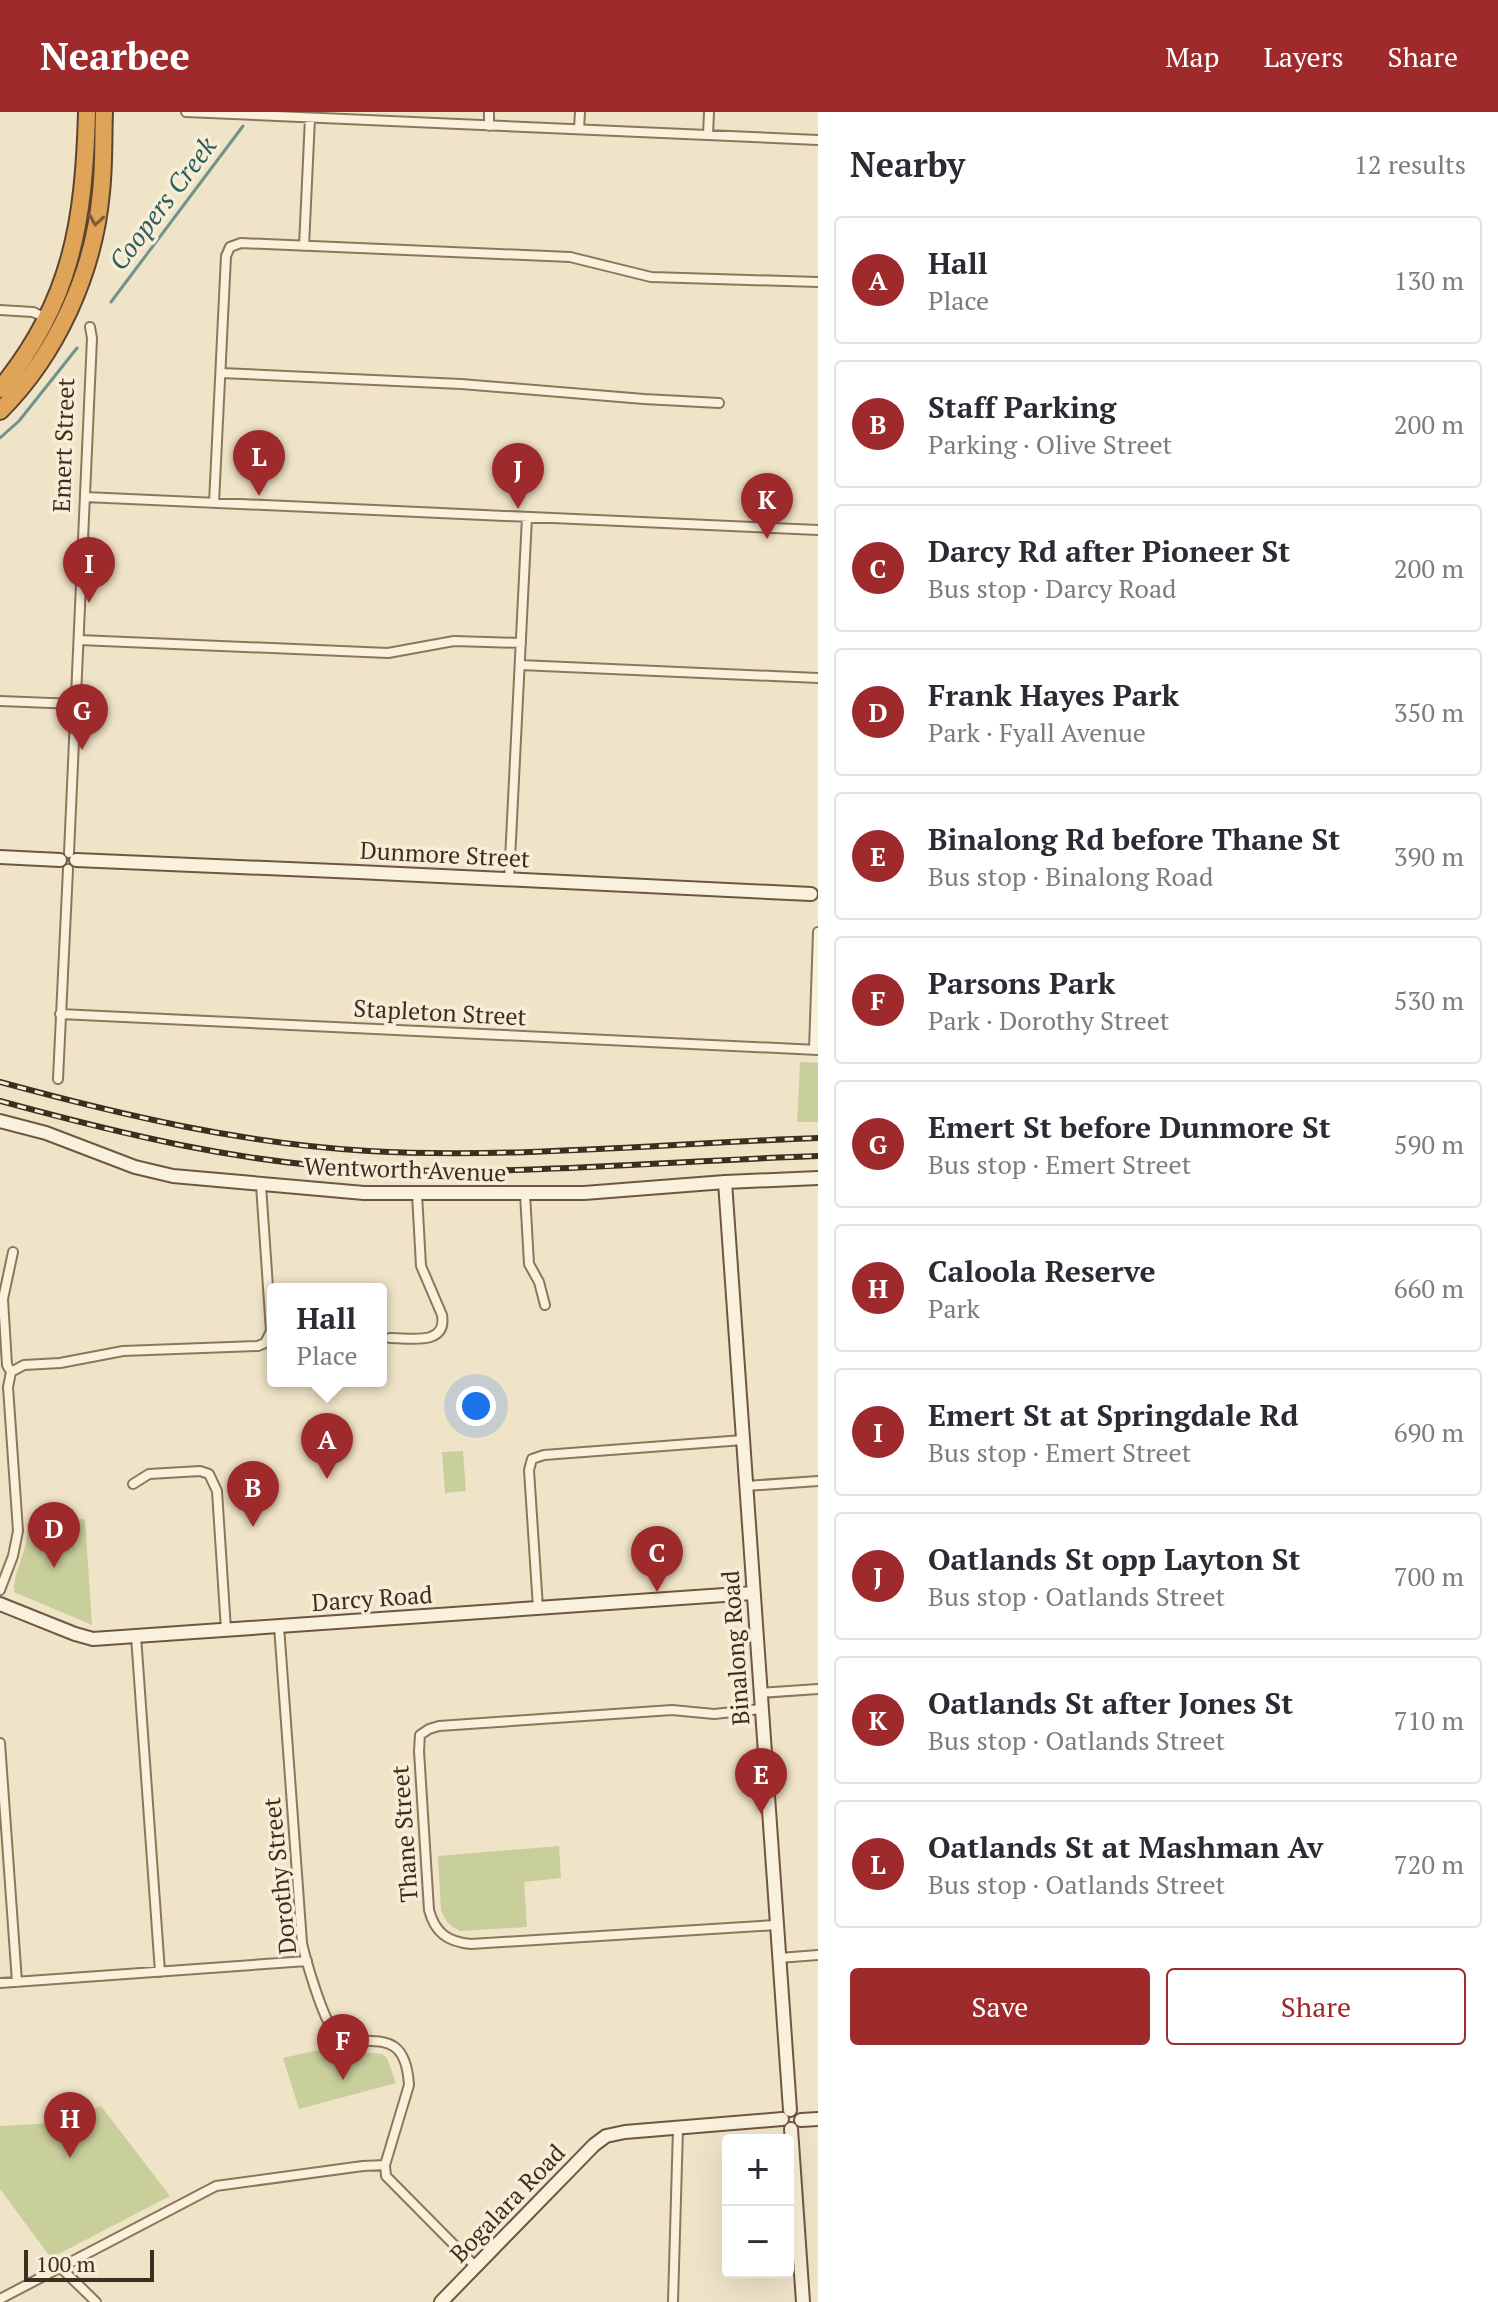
<!DOCTYPE html>
<html lang="en">
<head>
<meta charset="utf-8">
<style>
	:root { --surface:#fff; --page:#f2f2f3; --text:#2b2b33; --muted:#7c7c81; --line:#e1e1e2; --accent:#9e2a2b }
	body { margin:0; font-family:"PT Serif",serif; background:var(--page); color:var(--text) }
	.controls { position:absolute; right:24px; bottom:24px; display:grid; overflow:hidden; border-radius:8px; box-shadow:0 8px 32px #0002 }
	.controls button { width:72px; height:72px; display:grid; place-items:center; padding:0; border:0; border-bottom:2px solid var(--line); background:var(--surface); color:var(--text); font:40px sans-serif }
	.scale { position:absolute; left:24px; bottom:20px; width:130px; box-sizing:border-box; padding-left:8px; border:4px solid #3d2e20; border-top:0; font-size:22px; line-height:28px; white-space:nowrap; color:#3d2e20; -webkit-text-stroke:6px #f7eed8; paint-order:stroke }
	.you { position:absolute; left:476px; top:1294px; width:28px; height:28px; margin:-20px; border:6px solid #fff; border-radius:50%; background:#1a73e8; box-shadow:0 0 0 12px #1a73e833 }
	.badge { display:grid; place-items:center; width:52px; height:52px; border-radius:50%; background:var(--accent); color:#fff; font-size:26px; font-weight:700 }
	.pin { position:absolute; translate:-50% -66px; filter:drop-shadow(0 2px 4px #0008) }
	.pin::after { content:''; position:absolute; top:42px; width:28px; height:24px; background:inherit; clip-path:polygon(0 0,100% 0,50% 100%) }
	.popup { position:absolute; left:267px; top:1171px; width:120px; height:104px; box-sizing:border-box; display:grid; place-content:center; border-radius:8px; background:var(--surface); filter:drop-shadow(0 2px 6px #0005); font-size:26px; white-space:nowrap; color:var(--muted) }
	.popup b { font-size:30px; color:var(--text) }
	.popup::after { content:''; position:absolute; left:50%; top:100%; margin-left:-16px; border:16px solid transparent; border-top-color:var(--surface) }
	.list { margin:0; padding:0; list-style:none }
	h2 { display:flex; justify-content:space-between; align-items:center; height:104px; margin:0; padding:0 32px; font-size:34px }
	h2 small { font-size:26px; font-weight:400; color:var(--muted) }
	.list li { display:grid; grid-template-columns:52px 1fr auto; gap:24px; align-items:center; box-sizing:border-box; height:128px; margin:0 16px 16px; padding:0 16px; border:2px solid var(--line); border-radius:8px }
	.list b { display:block; font-size:30px; white-space:nowrap }
	.list p { margin:0; font-size:26px; white-space:nowrap; color:var(--muted) }
	.list em { font-size:26px; font-style:normal; color:var(--muted) }
	.actions { display:flex; gap:16px; padding:24px 32px }
	.actions a { flex:1; padding:18px 0; border:2px solid var(--accent); border-radius:8px; text-align:center; font-size:28px; color:var(--accent) }
	.actions .main { background:var(--accent); color:#fff }
	.map { position:relative; flex:none; width:818px; height:2190px; overflow:hidden }
	header { display:flex; align-items:center; gap:48px; box-sizing:border-box; height:112px; padding:0 40px; background:var(--accent); color:#fff }
	header strong { font-size:38px }
	nav { display:flex; gap:44px; margin-inline-start:auto; font-size:28px }
	main { display:flex }
	aside { flex:1; background:var(--surface) }
	.map>svg:first-child { display:block }
	.green { fill:#c9cf9b }
	.lines { fill:none; stroke-linecap:round; stroke-linejoin:round }
	.stream { stroke:#6f938a; stroke-width:3 }
	.street-casing { stroke:#8d765c; stroke-width:12 }
	.secondary-casing { stroke:#6f573f; stroke-width:16 }
	.highway-casing { stroke:#5b4430; stroke-width:20 }
	.street { stroke:#faf1dc; stroke-width:8 }
	.secondary { stroke:#faf1dc; stroke-width:12 }
	.highway { stroke:#e0a458; stroke-width:16 }
	.rail-casing { stroke:#3d2e20; stroke-width:6 }
	.rail { stroke:#f7eed8; stroke-width:3; stroke-dasharray:9; stroke-linecap:butt }
	.oneway { stroke:#7e5d36 }
	.labels { text-anchor:middle; dominant-baseline:central; stroke-width:7; stroke-linejoin:round; paint-order:stroke }
	.street-label { font-size:24px; fill:#3d2e20; stroke:#f7eed8 }
	.water-label { font-size:26px; font-style:italic; fill:#2f5d5a; stroke:#f7eed8 }
</style>
</head>
<body>
<header>
<strong>Nearbee</strong>
<nav><a>Map</a><a>Layers</a><a>Share</a></nav>
</header>
<main>
<div class="map">
<svg width="818" height="2190" viewBox="0 0 818 2190">
	<rect width="100%" height="100%" fill="#f0e4c8"/>
	<path class="green" d="M800,950L818,951V1010H797Z
		M463,1339L466,1379L445,1381L442,1340Z
		M85,1407L92,1513L14,1480C13,1457 30,1437 27,1412Z
		M559,1734L561,1766L524,1770L527,1815L460,1819C450,1814 445,1809 441,1798L438,1744Z
		M323,1937L382,1942L387,1946L396,1971L299,1997L283,1946Z
		M101,1994L170,2084L51,2146L0,2077V2014L52,2011Z"/>
	<g class="lines">
		<path class="stream" d="M111,190L243,14
			M0,326L19,309L77,236"/>
		<g class="street-casing">
			<path id="street" d="M186,0L818,28
				M489,14V0
				M579,17L580,0
				M708,23L709,0
				M304,134L310,6
				M0,198L33,200L46,206
				M221,261L461,272L644,287L719,291
				M85,385L818,418
				M214,391L226,144L230,135L241,131L570,145L651,165L818,170
				M79,528L388,541L454,529L521,531
				M520,553L818,566
				M0,589L76,592
				M69,741L92,226L90,215
				M509,768L527,405
				M60,902L818,938
				M814,938L818,820
				M58,967L68,757
				M525,1082L529,1152L539,1170L545,1193
				M390,1226C411,1226 447,1234 442,1203L421,1154L417,1082
				M11,1260L7,1253L3,1187L13,1140
				M133,1372L149,1362L200,1359L209,1362L217,1379L226,1518
				M746,1374L818,1369
				M0,1478L13,1444L18,1419L8,1275L11,1260L24,1253L60,1251L123,1239L258,1234L265,1231L271,1219L261,1073
				M538,1496L529,1358L532,1347L544,1343L743,1328
				M279,1514L302,1831C306,1849 323,1907 334,1919C359,1943 405,1905 409,1973L385,2053L386,2064L475,2154
				M136,1524L160,1860
				M760,1581L818,1577
				M761,1597L714,1602L672,1598L439,1614L429,1617L420,1623L419,1639L429,1798C435,1821 448,1830 471,1832L776,1813
				M0,1631L17,1870
				M779,1846L818,1843
				M0,1871L307,1849
				M61,2156L96,2190
				M0,2187L216,2074L363,2054L385,2053
				M673,2190L678,2016"/>
		</g>
		<g class="secondary-casing">
			<path id="secondary" d="M0,745L60,748
				M76,748L358,760L811,782
				M0,1009L46,1021L135,1055L173,1064L364,1081H584L725,1070L818,1066
				M725,1070L790,1998
				M0,1492L75,1522L93,1527L753,1481
				M801,2008L818,2007
				M791,2017L803,2190
				M441,2190L594,2033L606,2024L625,2020L782,2007"/>
		</g>
		<g class="highway-casing">
			<path id="highway" d="M0,277C72,190 84,109 87,0
				M0,299C57,242 94,160 101,80C104,53 103,26 104,0"/>
		</g>
		<use href="#street" class="street"/>
		<use href="#secondary" class="secondary"/>
		<use href="#highway" class="highway"/>
		<g class="rail-casing">
			<path id="rail" d="M0,970C121,1003 244,1032 369,1039C517,1047 670,1031 818,1026
				M0,989C121,1022 244,1052 369,1057C519,1064 669,1049 818,1044"/>
		</g>
		<use href="#rail" class="rail"/>
	</g>
	<defs><path id="oneway-chevron" d="M-2-3.5L2.5 0L-2 3.5" fill="none" stroke-width="1.6" stroke-linecap="round" stroke-linejoin="round" transform="scale(2)"/></defs>
	<use class="oneway" href="#oneway-chevron" transform="translate(96 108) rotate(99)"/>
	<g class="labels">
		<g class="street-label">
			<text transform="translate(63 333) rotate(-88)">Emert Street</text>
			<text transform="translate(445 742) rotate(3)">Dunmore Street</text>
			<text transform="translate(440 900) rotate(3)">Stapleton Street</text>
			<text transform="translate(405 1057) rotate(2)">Wentworth Avenue</text>
			<text transform="translate(372 1486) rotate(-4)">Darcy Road</text>
			<text transform="translate(735 1536) rotate(-94)">Binalong Road</text>
			<text transform="translate(404 1722) rotate(-94)">Thane Street</text>
			<text transform="translate(279 1764) rotate(-96)">Dorothy Street</text>
			<text transform="translate(507 2091) rotate(-46)">Bogalara Road</text>
		</g>
		<g class="water-label">
			<text transform="translate(162 91) rotate(-53)">Coopers Creek</text>
		</g>
	</g>
</svg>
<div class="controls">
<button>+</button>
<button>−</button>
</div>
<div class="scale">100 m</div>
<div class="you"></div>
<div class="pin badge" style="left:327px;top:1367px">A</div>
<div class="popup"><b>Hall</b>Place</div>
<div class="pin badge" style="left:253px;top:1415px">B</div>
<div class="pin badge" style="left:657px;top:1480px">C</div>
<div class="pin badge" style="left:54px;top:1456px">D</div>
<div class="pin badge" style="left:761px;top:1702px">E</div>
<div class="pin badge" style="left:343px;top:1968px">F</div>
<div class="pin badge" style="left:82px;top:638px">G</div>
<div class="pin badge" style="left:70px;top:2046px">H</div>
<div class="pin badge" style="left:89px;top:491px">I</div>
<div class="pin badge" style="left:518px;top:397px">J</div>
<div class="pin badge" style="left:767px;top:427px">K</div>
<div class="pin badge" style="left:259px;top:384px">L</div>
</div>
<aside>
<h2>Nearby<small>12 results</small></h2>
<ul class="list">
<li><span class="badge">A</span><div><b>Hall</b><p>Place</p></div><em>130 m</em></li>
<li><span class="badge">B</span><div><b>Staff Parking</b><p>Parking · Olive Street</p></div><em>200 m</em></li>
<li><span class="badge">C</span><div><b>Darcy Rd after Pioneer St</b><p>Bus stop · Darcy Road</p></div><em>200 m</em></li>
<li><span class="badge">D</span><div><b>Frank Hayes Park</b><p>Park · Fyall Avenue</p></div><em>350 m</em></li>
<li><span class="badge">E</span><div><b>Binalong Rd before Thane St</b><p>Bus stop · Binalong Road</p></div><em>390 m</em></li>
<li><span class="badge">F</span><div><b>Parsons Park</b><p>Park · Dorothy Street</p></div><em>530 m</em></li>
<li><span class="badge">G</span><div><b>Emert St before Dunmore St</b><p>Bus stop · Emert Street</p></div><em>590 m</em></li>
<li><span class="badge">H</span><div><b>Caloola Reserve</b><p>Park</p></div><em>660 m</em></li>
<li><span class="badge">I</span><div><b>Emert St at Springdale Rd</b><p>Bus stop · Emert Street</p></div><em>690 m</em></li>
<li><span class="badge">J</span><div><b>Oatlands St opp Layton St</b><p>Bus stop · Oatlands Street</p></div><em>700 m</em></li>
<li><span class="badge">K</span><div><b>Oatlands St after Jones St</b><p>Bus stop · Oatlands Street</p></div><em>710 m</em></li>
<li><span class="badge">L</span><div><b>Oatlands St at Mashman Av</b><p>Bus stop · Oatlands Street</p></div><em>720 m</em></li>
</ul>
<div class="actions"><a class="main">Save</a><a>Share</a></div>
</aside>
</main>
</body>
</html>
